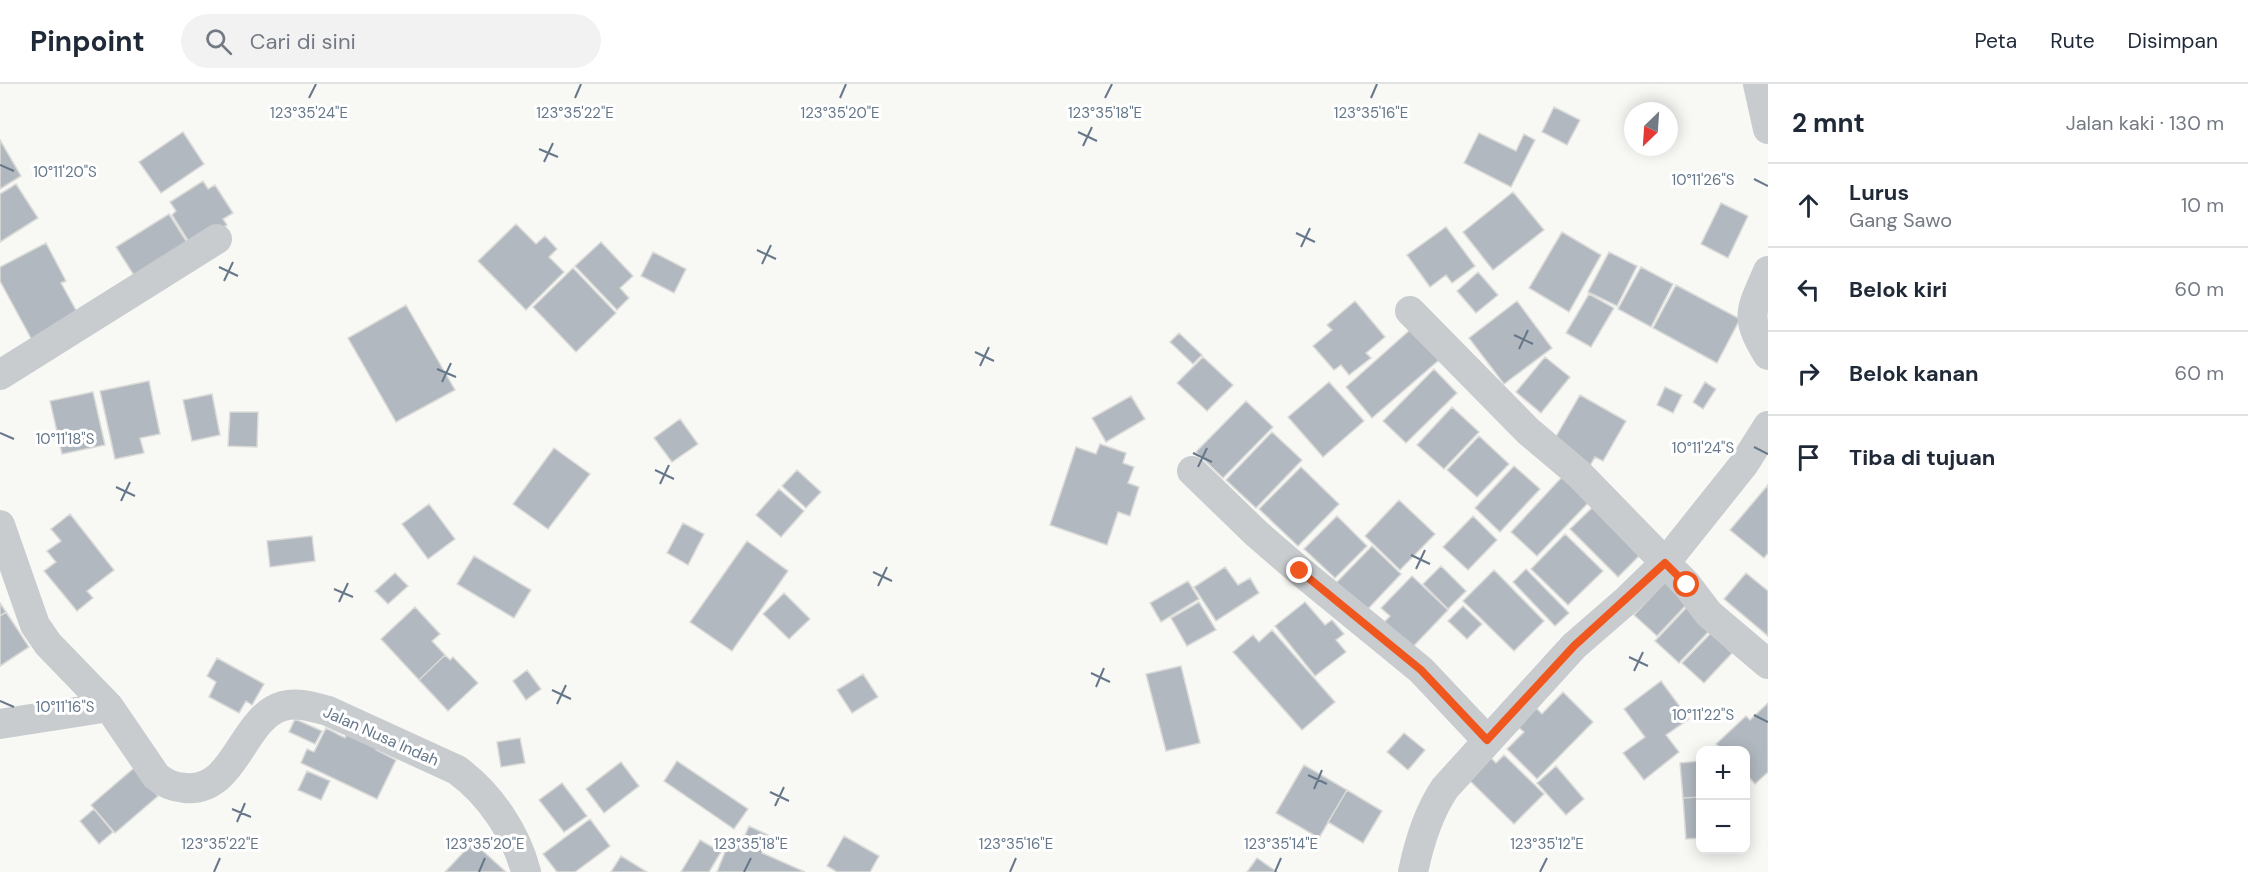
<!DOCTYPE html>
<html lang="id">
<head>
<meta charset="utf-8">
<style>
	:root { --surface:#fff; --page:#f2f2f3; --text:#1f2937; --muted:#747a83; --line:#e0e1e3 }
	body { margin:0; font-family:"DM Sans",sans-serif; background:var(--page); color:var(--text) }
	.controls { position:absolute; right:18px; bottom:18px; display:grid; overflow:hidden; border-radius:12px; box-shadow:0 3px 15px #0003 }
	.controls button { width:54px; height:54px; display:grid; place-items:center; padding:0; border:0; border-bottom:2px solid var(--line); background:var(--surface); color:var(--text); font:30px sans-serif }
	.compass { position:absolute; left:1624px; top:18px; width:54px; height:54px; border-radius:50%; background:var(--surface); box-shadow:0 3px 15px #0003; rotate:205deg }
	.stop { position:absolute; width:18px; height:18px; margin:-14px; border:4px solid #f0571e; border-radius:50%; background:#fff }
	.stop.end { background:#f0571e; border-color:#fff; box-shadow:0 2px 6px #0008 }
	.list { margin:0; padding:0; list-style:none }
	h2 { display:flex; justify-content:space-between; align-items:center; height:78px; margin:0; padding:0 24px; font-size:26px }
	h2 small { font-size:20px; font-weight:400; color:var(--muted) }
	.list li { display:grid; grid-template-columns:39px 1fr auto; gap:18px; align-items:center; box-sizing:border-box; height:84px; padding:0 24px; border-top:2px solid var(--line) }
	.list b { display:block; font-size:22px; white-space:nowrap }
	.list p { margin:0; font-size:20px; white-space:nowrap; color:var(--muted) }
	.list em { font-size:20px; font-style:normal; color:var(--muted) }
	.icon { flex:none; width:33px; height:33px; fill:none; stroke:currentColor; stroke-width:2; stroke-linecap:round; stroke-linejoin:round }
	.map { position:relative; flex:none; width:1768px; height:788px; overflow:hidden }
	header { display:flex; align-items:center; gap:36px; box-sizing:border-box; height:84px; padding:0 30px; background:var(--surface); border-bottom:2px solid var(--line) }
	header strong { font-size:28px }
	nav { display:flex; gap:33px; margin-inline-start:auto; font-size:21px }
	.search { width:420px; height:54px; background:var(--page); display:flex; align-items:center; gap:15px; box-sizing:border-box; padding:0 21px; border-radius:33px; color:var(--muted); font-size:22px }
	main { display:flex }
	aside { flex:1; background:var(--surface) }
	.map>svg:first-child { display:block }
	.building { fill:#b1b8bf; stroke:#dadad8; stroke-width:1.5 }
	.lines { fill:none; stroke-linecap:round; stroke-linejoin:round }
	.minor { stroke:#c8cccf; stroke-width:30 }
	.route { stroke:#f0571e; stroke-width:8 }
	.ticks { fill:none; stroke:#657789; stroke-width:2 }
	.labels { text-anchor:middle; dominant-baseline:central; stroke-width:6; stroke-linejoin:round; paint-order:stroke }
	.street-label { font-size:16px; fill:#657789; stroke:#fff }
	.ticks-label { font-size:15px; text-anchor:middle; fill:#657789; stroke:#fff; stroke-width:6; stroke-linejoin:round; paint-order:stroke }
</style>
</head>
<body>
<header>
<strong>Pinpoint</strong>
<div class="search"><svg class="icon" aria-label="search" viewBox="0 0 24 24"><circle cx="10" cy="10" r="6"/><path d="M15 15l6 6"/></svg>Cari di sini</div>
<nav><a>Peta</a><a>Rute</a><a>Disimpan</a></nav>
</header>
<main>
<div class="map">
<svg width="1768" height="788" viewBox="0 0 1768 788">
	<rect width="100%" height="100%" fill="#f8f8f5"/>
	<path class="building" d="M1554,23L1580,36L1567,61L1542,48Z
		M183,48L204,80L161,109L139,78Z
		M1479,49L1516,67L1524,50L1535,56L1511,103L1464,79Z
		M0,56L21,92L0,105Z
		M203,97L208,105L215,101L233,129L223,135L227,141L192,163L172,131L176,127L170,118Z
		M16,100L38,134L0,158V110Z
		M1513,108L1544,146L1493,186L1463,148Z
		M1721,119L1748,132L1728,174L1701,160Z
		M169,130L190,163L137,196L116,163Z
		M516,140L536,160L545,152L557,165L549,173L564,188L526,226L478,177Z
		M1446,143L1475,182L1452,199L1446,191L1430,203L1407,171Z
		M1562,148L1601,171L1569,228L1529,204Z
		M601,158L633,192L620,204L629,214L617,226L575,182Z
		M46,159L66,197L61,199L77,228L33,258L0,197V183Z
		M653,168L686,185L674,209L641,192Z
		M1609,168L1637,182L1617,222L1588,208Z
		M1641,183L1673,200L1651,243L1618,225Z
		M573,184L616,229L576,268L533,223Z
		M1478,188L1498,211L1476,229L1457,207Z
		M1676,201L1740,235L1717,279L1653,244Z
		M1589,210L1614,224L1591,263L1566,249Z
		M1355,217L1385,253L1366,269L1371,274L1349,291L1341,281L1334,286L1313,262L1332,246L1327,241Z
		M1517,217L1552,264L1504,300L1469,254Z
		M406,221L455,306L396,338L348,254Z
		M1411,245L1439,276L1372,334L1346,303Z
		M1179,249L1202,271L1193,280L1170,258Z
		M1203,273L1233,301L1207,327L1177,299Z
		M1545,273L1570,293L1541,329L1516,308Z
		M1434,285L1457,309L1406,359L1383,337Z
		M149,297L160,350L140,354L144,369L115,375L100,307Z
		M1329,298L1364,337L1323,373L1288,333Z
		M1705,298L1716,305L1703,325L1693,318Z
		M1665,303L1682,311L1673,329L1657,321Z
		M93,308L105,361L62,370L50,317Z
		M212,310L220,351L192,357L183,316Z
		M1580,311L1626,337L1603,377L1595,373L1588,385L1550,363Z
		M1131,312L1145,335L1106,358L1092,334Z
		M1246,317L1273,343L1223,394L1196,368Z
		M1452,323L1479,348L1444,385L1417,361Z
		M230,328H258L257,363L228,362Z
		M680,335L698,360L672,378L654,354Z
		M1272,348L1302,376L1256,424L1226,396Z
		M1479,352L1509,380L1477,413L1447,386Z
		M1100,360L1126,369L1123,379L1134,383L1128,399L1139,403L1130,432L1118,428L1107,461L1050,441L1076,363L1096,370Z
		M554,364L590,390L548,445L513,420Z
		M1514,382L1540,405L1500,448L1475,424Z
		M1301,383L1339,420L1298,462L1259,425Z
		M797,386L821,408L806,424L782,402Z
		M1562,393L1589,418L1537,472L1511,448Z
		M1768,401V469L1764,474L1730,446Z
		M779,405L804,427L781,453L756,431Z
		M1399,416L1435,450L1400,486L1365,452Z
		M429,420L455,455L428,475L402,440Z
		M1596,420L1644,467L1618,493L1570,445Z
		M70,430L114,486L87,507L93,514L77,527L44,487L56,478L47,467L61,457L51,445Z
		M1337,432L1367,462L1335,494L1304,465Z
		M1473,432L1497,456L1468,486L1443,463Z
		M683,439L704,450L688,481L667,469Z
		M1565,450L1603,487L1568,521L1531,485Z
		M312,452L315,477L270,483L267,457Z
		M747,457L788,487L732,567L690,538Z
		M1372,462L1401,490L1365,528L1336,499Z
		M474,472L531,506L514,534L457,500Z
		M1441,482L1466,507L1448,525L1423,500Z
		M1225,483L1238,501L1250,494L1259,509L1216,537L1194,503Z
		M1526,485L1569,529L1555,542L1513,498Z
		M1494,486L1544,537L1514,567L1463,517Z
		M395,489L408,502L388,520L375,507Z
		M1746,489L1768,507V552L1724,515Z
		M1412,492L1448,526L1405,571L1378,545L1390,532L1381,524Z
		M1188,497L1199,515L1161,538L1150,519Z
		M1665,498L1687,520L1657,552L1634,531Z
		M784,509L810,535L789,555L763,530Z
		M1199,518L1216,546L1187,562L1171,534Z
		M1305,518L1325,541L1332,536L1344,550L1336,556L1346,568L1315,592L1275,542Z
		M0,519L6,528L0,532Z
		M1463,522L1482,540L1467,555L1448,537Z
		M1688,522L1712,544L1679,579L1655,557Z
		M415,523L440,550L432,557L445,571L419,596L381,555Z
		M6,528L29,563L0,582V532Z
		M1272,546L1335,618L1302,646L1233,568L1253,551L1259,558Z
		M1711,549L1732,569L1704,599L1682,579Z
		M445,571L450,576L453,573L478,599L448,627L419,596Z
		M217,574L264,600L252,621L246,617L239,629L209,613L216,598L207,592Z
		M1181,582L1200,659L1166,667L1146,590Z
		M527,586L541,605L526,616L513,597Z
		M863,590L878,613L852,629L837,606Z
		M1661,597L1689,635L1666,651L1679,668L1644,696L1623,669L1645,653L1624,625Z
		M1563,608L1593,638L1537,695L1507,665L1524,648L1517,642L1535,623L1542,630Z
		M1768,619V688L1755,700L1746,690V666H1723L1716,660L1746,632L1750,636Z
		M295,635L322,647L315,660L289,648Z
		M326,644L345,654L348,647L378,661L376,666L396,676L377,715L301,679L307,665L314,668Z
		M1404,649L1425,666L1408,686L1387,668Z
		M520,654L525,679L501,683L497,658Z
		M1486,669L1496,679L1504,671L1544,710L1514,740L1464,691Z
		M677,677L748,725L734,745L664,697Z
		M1700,677V713L1683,714L1680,679Z
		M621,678L639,702L604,729L586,705Z
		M1304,681L1347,706L1319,754L1276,729Z
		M1556,682L1584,715L1566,731L1537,699Z
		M134,684L158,712L115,749L91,721Z
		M307,687L330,697L321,716L298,706Z
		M562,699L587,732L564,748L539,716Z
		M1347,706L1382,727L1363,759L1328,738Z
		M1700,713V754L1686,755L1683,714Z
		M94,725L113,748L99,760L80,737Z
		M590,735L610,762L575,788H557L543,770Z
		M749,742L770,752L762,769L805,788H717L729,758L734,760L736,756L742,758Z
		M844,752L879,772L870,788H837L827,782Z
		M700,756L721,768L709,788H681Z
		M473,758L506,788H445Z
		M621,772L647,788H611Z
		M1257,774L1277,788H1247Z"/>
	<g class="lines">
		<path class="minor" d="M1758,0L1768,45
			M1768,187C1751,227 1744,232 1768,271
			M1410,227L1528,347L1579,390L1687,501L1709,530L1768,580
			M0,291L217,155
			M1192,387L1257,450L1300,487L1421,586L1487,656
			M0,441L35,541L48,560L109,623L156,692C165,700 173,703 185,704C236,709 241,634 283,622C298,618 314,623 328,627L457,686C490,710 516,749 526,788
			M0,640L109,623
			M1413,788C1419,759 1428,729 1445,704L1574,562L1627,516L1665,479L1744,380L1768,342"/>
	</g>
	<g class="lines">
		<path class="route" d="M1300,487L1421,586L1487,656L1574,562L1665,479L1687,501"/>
	</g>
	<path class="ticks" d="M309,14L316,0M575,14L581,0M840,14L846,0M1105,14L1112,0M1371,14L1377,0M1078,48L1097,57M1083,62L1092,43M539,65L558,73M544,78L553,59M0,81L14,87M1754,95L1768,102M1296,149L1315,158M1301,163L1310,144M757,166L776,175M762,180L771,161M219,183L238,192M224,197L233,178M1514,251L1533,260M1519,265L1528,246M975,268L994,277M980,282L989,263M437,285L456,293M442,298L451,279M0,349L14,355M1754,363L1768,370M1193,369L1212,378M1198,383L1207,364M655,386L674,395M660,400L669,381M116,403L135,412M121,417L130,398M1411,471L1430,480M1416,485L1425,466M873,488L892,497M878,502L887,483M334,505L353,513M339,518L348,499M1629,573L1648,582M1634,587L1643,568M1091,589L1110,598M1096,603L1104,584M552,606L571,615M0,617L14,623M557,620L566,601M1754,631L1768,638M1308,691L1327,700M1314,705L1322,686M770,708L789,717M775,722L784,703M232,725L251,733M237,738L245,719M214,788L220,774M479,788L485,774M744,788L751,774M1010,788L1016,774M1275,788L1281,774M1540,788L1547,774"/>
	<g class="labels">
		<g class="street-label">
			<text transform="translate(381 652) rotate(24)">Jalan Nusa Indah</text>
		</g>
	</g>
	<g class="ticks-label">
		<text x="309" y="34">123°35'24"E</text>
		<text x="575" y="34">123°35'22"E</text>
		<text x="840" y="34">123°35'20"E</text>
		<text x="1105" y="34">123°35'18"E</text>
		<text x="1371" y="34">123°35'16"E</text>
		<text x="65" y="93">10°11'20"S</text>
		<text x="1703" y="101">10°11'26"S</text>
		<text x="65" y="360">10°11'18"S</text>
		<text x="1703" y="369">10°11'24"S</text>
		<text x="65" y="628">10°11'16"S</text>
		<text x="1703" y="636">10°11'22"S</text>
		<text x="220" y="765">123°35'22"E</text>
		<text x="485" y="765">123°35'20"E</text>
		<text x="751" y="765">123°35'18"E</text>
		<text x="1016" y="765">123°35'16"E</text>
		<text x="1281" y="765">123°35'14"E</text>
		<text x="1547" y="765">123°35'12"E</text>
	</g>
</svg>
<div class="controls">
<button>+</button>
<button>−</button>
</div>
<svg class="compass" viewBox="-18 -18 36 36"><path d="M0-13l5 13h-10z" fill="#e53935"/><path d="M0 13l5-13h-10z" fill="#747a83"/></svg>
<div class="stop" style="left:1687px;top:501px"></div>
<div class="stop end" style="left:1300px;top:487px"></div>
</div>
<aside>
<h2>2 mnt<small>Jalan kaki · 130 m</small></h2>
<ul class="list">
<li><svg class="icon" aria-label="ahead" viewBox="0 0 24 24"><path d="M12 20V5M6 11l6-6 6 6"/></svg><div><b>Lurus</b><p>Gang Sawo</p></div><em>10 m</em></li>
<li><svg class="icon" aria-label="left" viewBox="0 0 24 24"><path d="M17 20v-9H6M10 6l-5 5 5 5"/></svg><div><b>Belok kiri</b></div><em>60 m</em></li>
<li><svg class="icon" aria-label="right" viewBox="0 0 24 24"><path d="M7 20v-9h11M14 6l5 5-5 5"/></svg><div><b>Belok kanan</b></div><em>60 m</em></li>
<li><svg class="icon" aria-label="arrive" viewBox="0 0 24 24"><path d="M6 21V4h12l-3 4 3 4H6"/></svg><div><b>Tiba di tujuan</b></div></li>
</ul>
</aside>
</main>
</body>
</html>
